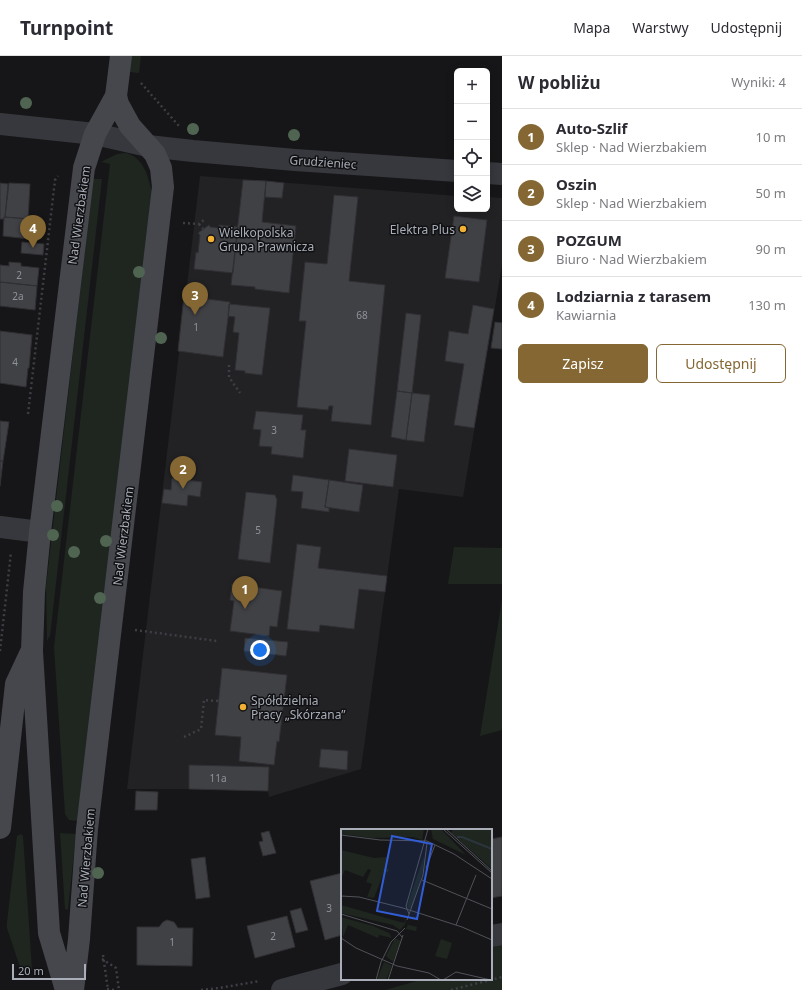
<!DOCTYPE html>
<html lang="pl">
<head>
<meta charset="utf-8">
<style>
	:root { --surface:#fff; --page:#f2f2f3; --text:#2b2b33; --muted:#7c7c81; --line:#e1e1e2; --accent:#856733 }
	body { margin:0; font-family:"Noto Sans",sans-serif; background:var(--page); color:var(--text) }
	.controls { position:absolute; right:12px; top:12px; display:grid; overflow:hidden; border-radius:6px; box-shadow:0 2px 10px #0003 }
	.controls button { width:36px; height:36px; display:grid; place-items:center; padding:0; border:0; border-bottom:1px solid var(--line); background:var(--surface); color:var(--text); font:20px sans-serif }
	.scale { position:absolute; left:12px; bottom:10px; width:74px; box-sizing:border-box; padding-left:4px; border:2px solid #a8adb8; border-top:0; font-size:11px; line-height:14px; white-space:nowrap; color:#a8adb8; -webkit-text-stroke:3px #111113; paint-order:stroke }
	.you { position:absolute; left:260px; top:594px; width:14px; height:14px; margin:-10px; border:3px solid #fff; border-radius:50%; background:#1a73e8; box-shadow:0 0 0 6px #1a73e833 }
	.badge { display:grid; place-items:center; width:26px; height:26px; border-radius:50%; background:var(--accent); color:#fff; font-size:13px; font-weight:700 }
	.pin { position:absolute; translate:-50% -33px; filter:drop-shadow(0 1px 2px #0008) }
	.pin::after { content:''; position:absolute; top:21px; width:14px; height:12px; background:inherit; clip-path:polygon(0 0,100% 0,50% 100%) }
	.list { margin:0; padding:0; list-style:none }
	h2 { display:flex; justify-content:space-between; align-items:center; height:52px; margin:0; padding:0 16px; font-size:17px }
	h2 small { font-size:13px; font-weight:400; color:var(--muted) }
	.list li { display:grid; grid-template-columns:26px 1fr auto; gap:12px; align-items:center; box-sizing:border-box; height:56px; padding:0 16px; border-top:1px solid var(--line) }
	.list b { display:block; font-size:15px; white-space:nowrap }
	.list p { margin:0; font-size:13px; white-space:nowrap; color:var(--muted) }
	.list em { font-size:13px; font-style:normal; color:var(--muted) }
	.actions { display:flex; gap:8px; padding:12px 16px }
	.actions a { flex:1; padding:9px 0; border:1px solid var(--accent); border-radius:6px; text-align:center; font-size:14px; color:var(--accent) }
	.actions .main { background:var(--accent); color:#fff }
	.icon { flex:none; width:22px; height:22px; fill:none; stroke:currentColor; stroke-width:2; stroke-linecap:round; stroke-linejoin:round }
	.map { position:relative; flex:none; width:502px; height:934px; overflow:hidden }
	header { display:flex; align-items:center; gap:24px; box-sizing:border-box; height:56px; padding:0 20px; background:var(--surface); border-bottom:1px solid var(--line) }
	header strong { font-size:19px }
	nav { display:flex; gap:22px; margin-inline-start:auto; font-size:14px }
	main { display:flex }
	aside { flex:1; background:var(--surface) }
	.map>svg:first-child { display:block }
	.built { fill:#222225 }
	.green { fill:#1e261f }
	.building { fill:#404145; stroke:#303034 }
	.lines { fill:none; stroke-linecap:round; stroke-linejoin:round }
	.path { stroke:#3d3f44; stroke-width:2.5; stroke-dasharray:2 3; stroke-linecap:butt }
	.street { stroke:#37383d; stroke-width:22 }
	.secondary { stroke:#45474d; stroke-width:22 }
	.tree { fill:#506452 }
	.poi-dot { fill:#f2b134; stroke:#111113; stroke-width:1.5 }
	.labels { text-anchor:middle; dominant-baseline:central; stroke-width:3; stroke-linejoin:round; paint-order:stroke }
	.number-label { font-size:10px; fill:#8e929b }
	.street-label { font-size:12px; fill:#a8adb8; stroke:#111113 }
	.poi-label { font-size:12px; fill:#a8adb8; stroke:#111113; text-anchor:start }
	.inset-river { fill:none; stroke:#2c353c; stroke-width:2 }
	.inset-road { fill:none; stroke:#505258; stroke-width:1 }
	.view { fill:#325cd3; fill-opacity:0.15; stroke:#325cd3; stroke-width:2 }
	.inset-edge { fill:none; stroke:#a8adb8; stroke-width:2 }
</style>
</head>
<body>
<header>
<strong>Turnpoint</strong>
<nav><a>Mapa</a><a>Warstwy</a><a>Udostępnij</a></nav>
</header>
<main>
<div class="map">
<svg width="502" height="934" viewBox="0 0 502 934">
	<rect width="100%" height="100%" fill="#161618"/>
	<path class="built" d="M200,120L457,140V153H487V141L502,142V209L463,441L399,433L361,713L269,741L268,735L189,733H127Z"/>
	<path class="green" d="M130,0H141L139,17L130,16Z
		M126,97C144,102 148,120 152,136L78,765L69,764L65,758L54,591L110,108L101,106L117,98Z
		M93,123H102L50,580L47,585L46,530Z
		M454,491L502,492V528H448Z
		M502,543V674L480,680Z
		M60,777L76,778L68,853L67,854L65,853Z
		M21,778L23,780L32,914L30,917H27L20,911L7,872V866L17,780Z
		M502,888V934H385L417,925L418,923H491V890Z"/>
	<path class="building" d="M243,124L266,125L262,166L296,170L289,237L255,233V231L231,229Z
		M266,125L284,127L282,142L265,141Z
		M0,127L8,128L5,161H4V163H0Z
		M9,127L30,128L28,163L5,161Z
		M334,139L358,141L349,225L385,229L371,369L331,365L333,350H329L328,354L297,351L306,265H299L305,206L327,208Z
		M454,160L487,164L479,226L445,222Z
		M4,161L30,163L29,183L3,180Z
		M209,169L210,171L219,172V169L238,171L233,217L194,213L196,196L198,197L200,179L198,177Z
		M22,186L44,188L43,199L21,197Z
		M9,206L21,207V210L39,212L37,230L0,226V209L9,210Z
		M0,226L37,230L35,254L0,250Z
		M184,240L230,246L223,301L178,295Z
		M229,248L270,252L262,319L245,317V315L235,314L239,277L233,276L235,261L228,260Z
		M473,249L494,253L474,372L454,369L464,308L445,305L449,275L468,278Z
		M406,257L421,259L412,337L397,335Z
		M495,266L502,267V293L491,292Z
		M0,275L32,279L29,312H28L26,331L0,327Z
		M397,335L412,337L406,384L391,381Z
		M412,337L430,339L424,386L406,384Z
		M256,355L303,359L301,374H306L303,402L271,398L272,391L259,390L261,374L253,373Z
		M0,365L9,366L3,405H0Z
		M349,393L397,399L393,431L345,425Z
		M0,405H3L0,430Z
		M293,419L329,424L325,451L329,452V456L301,452L303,436L291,435Z
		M172,422L202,426L200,441L188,439L187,450L162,447L164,433L171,434Z
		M329,424L363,429L359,456L325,451Z
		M246,436L275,439L277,444L270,507L238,503Z
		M297,488L321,491L318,512L387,520L385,536L359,533L354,573L320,569L319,576L287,573Z
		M232,528L282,535L277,571L270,570L269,580L230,575L234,545L230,544Z
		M245,582L288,586L286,600L244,595Z
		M222,612L287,619L279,686L277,685L274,709L239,705L241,681L215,679Z
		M321,693L348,695L347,714L319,711Z
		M189,709L269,711L268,735L189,733Z
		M136,735L158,736L157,754H135Z
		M269,775L276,797L263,800L259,786L263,785L261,777Z
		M502,781V840L491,842V783Z
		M205,801L210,841L196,843L191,803Z
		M342,817V879L325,884L310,825Z
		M301,852L308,874L296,877L290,855Z
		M287,860L295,891L255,902L247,870Z
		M167,864L174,866L178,872H193L192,910L137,909V871H159L163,866Z"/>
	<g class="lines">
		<path class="path" d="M141,27L179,70
			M183,167L199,168L205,163
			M199,168L203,173
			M229,309V321L240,337
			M28,358L55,124L58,120
			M135,574L217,585
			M0,595L11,496
			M184,681L201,673L204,644L218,645
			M103,899L108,934
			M102,903L116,912L119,934
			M107,933L114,934
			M201,934L219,932L260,925
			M451,934L502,921"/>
		<path class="street" d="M0,68L95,78L148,90L193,95L295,104L457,115
			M487,117L502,118
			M0,471L40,476
			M491,880L502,878
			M282,934L342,918"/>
		<path class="secondary" d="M0,772L16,628L31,596
			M66,934L49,877L32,595L34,536L40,476L84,112L95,78L116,40
			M73,934L79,883L87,773L163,131L161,112L155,98L130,70L118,48L116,40L121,0"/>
	</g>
	<g class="tree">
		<circle cx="26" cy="47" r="6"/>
		<circle cx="193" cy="73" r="6"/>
		<circle cx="294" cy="79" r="6"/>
		<circle cx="139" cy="216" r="6"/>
		<circle cx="161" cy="282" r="6"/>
		<circle cx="57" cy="450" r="6"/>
		<circle cx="53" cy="479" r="6"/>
		<circle cx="106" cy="485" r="6"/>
		<circle cx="74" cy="496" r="6"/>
		<circle cx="100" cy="542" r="6"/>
		<circle cx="98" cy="817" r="6"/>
	</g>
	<g class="poi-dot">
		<circle cx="463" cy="173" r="4"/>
		<circle cx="211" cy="183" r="4"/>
		<circle cx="243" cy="651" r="4"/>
	</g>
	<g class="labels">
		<g class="number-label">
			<text x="19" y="219">2</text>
			<text x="18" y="240">2a</text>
			<text x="362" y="259">68</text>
			<text x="196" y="271">1</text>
			<text x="15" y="306">4</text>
			<text x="274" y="374">3</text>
			<text x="258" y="474">5</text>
			<text x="218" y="722">11a</text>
			<text x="329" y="852">3</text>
			<text x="273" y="880">2</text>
			<text x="172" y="886">1</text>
		</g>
		<g class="street-label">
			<text transform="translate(323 106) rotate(4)">Grudzieniec</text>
			<text transform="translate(79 159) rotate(-82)">Nad Wierzbakiem</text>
			<text transform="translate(123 480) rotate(-83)">Nad Wierzbakiem</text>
			<text transform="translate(86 802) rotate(-85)">Nad Wierzbakiem</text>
		</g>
		<g class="poi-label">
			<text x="455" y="173" text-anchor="end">Elektra Plus</text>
			<text x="219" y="176">Wielkopolska<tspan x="219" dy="14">Grupa Prawnicza</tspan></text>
			<text x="251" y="644">Spółdzielnia<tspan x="251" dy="14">Pracy „Skórzana”</tspan></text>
		</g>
	</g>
	<g transform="translate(341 773)">
		<rect width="151" height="151" fill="#161618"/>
		<path d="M0,0H83L81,11L72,8L32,9L0,5ZM90,0H100L125,26L92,10ZM112,0H151V40L110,4ZM0,21L33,29L48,28L44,39L48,41L47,43H43L33,69L26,68L31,55L25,53L30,41L27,40L22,48L4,41L0,50ZM83,27L82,42L71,79L68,80L66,77ZM0,76L63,94L66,87L64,95L76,98L75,102L65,100L67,96L64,95L59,101L52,96L0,84ZM0,88L32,97L48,104L51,109L38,106L37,109L7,96L2,108ZM54,109L60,112L52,133L45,127ZM100,110L111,114L106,130L94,127ZM43,133L51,137L45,151H36Z" fill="#1e261f"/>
		<path class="inset-river" d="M116,8H121L151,20"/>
		<path class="inset-road" d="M102,0L151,44M105,0L151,42M0,6L39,11L86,12L113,25L151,50M85,39L94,16M81,51L151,80M0,67L18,68L62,79L121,98L151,111M0,85L56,102L61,108M68,85L65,77L87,0M66,91L82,46L86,14M115,96L135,46M0,109L15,119L56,137L88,144L100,151M35,151L40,133L50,113L64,99M47,151L62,106M102,151L115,143L150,151"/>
		<path class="view" d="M51,7L91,15L76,90L36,82Z"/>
		<rect width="151" height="151" class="inset-edge"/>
	</g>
</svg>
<div class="controls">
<button>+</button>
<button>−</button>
<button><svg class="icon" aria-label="locate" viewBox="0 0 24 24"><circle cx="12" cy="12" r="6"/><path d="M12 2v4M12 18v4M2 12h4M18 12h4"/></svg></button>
<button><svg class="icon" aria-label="layers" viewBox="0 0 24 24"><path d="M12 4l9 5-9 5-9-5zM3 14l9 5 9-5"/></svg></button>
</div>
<div class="scale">20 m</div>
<div class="you"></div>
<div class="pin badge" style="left:245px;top:553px">1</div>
<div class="pin badge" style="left:183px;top:433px">2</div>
<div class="pin badge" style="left:195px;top:259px">3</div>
<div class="pin badge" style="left:33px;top:192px">4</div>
</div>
<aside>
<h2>W pobliżu<small>Wyniki: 4</small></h2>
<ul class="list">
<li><span class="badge">1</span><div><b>Auto-Szlif</b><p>Sklep · Nad Wierzbakiem</p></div><em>10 m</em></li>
<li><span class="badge">2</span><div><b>Oszin</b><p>Sklep · Nad Wierzbakiem</p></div><em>50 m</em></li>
<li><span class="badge">3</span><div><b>POZGUM</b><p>Biuro · Nad Wierzbakiem</p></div><em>90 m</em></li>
<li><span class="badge">4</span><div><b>Lodziarnia z tarasem</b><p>Kawiarnia</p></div><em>130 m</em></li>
</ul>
<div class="actions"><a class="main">Zapisz</a><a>Udostępnij</a></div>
</aside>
</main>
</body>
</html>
